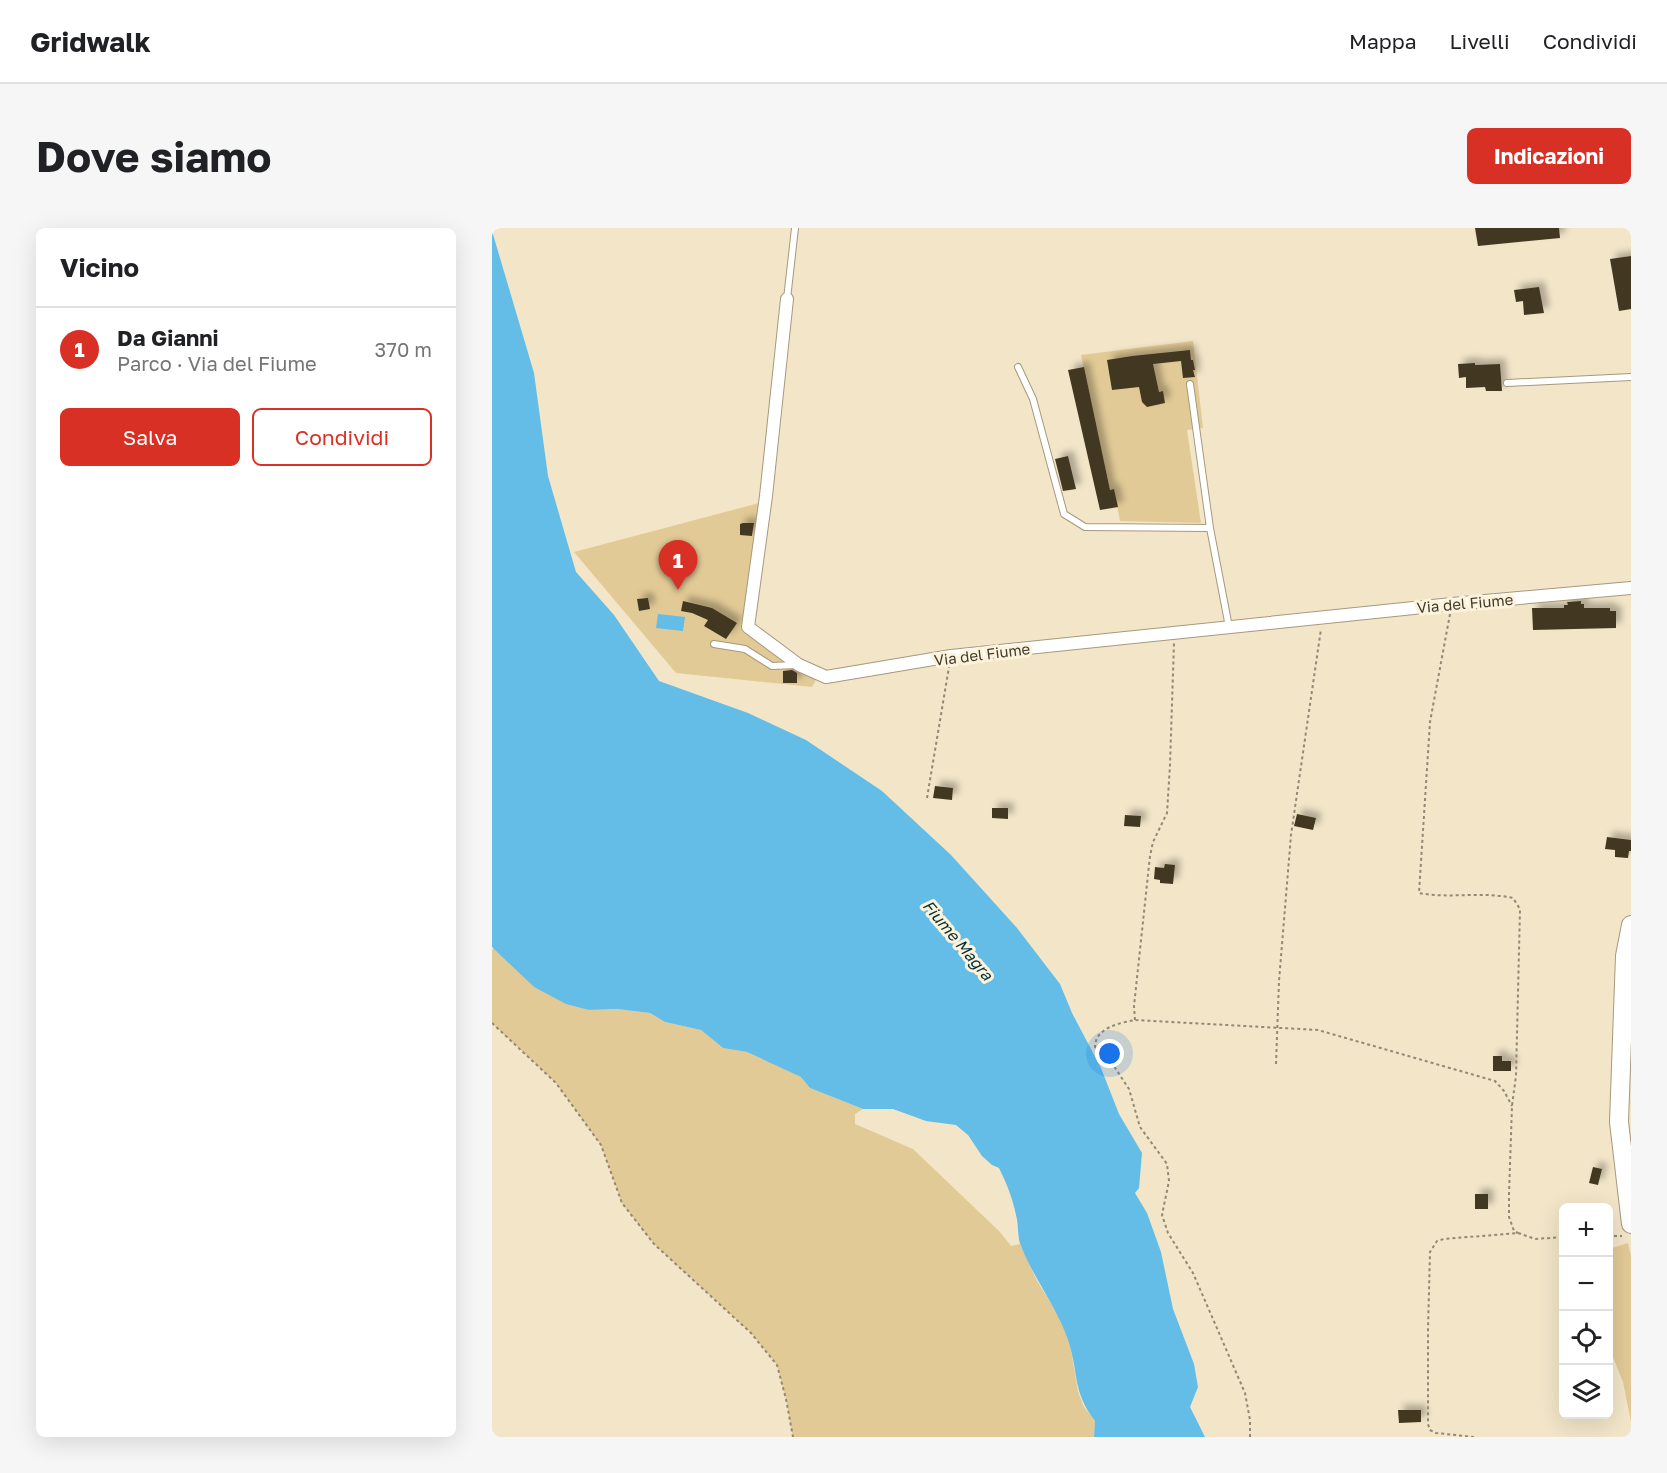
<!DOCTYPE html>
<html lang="it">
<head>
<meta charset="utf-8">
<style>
	:root { --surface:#fff; --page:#f6f6f6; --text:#202124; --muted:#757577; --line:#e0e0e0; --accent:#d93025 }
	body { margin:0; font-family:"Golos Text",sans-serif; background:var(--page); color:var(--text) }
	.controls { position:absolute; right:18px; bottom:18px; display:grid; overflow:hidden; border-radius:9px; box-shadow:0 6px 24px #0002 }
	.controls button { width:54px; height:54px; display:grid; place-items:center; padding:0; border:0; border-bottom:2px solid var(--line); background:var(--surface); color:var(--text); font:30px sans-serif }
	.you { position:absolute; left:618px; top:826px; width:21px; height:21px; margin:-15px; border:4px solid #fff; border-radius:50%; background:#1a73e8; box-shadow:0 0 0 9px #1a73e833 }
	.badge { display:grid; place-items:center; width:39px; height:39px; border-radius:50%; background:var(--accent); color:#fff; font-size:20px; font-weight:700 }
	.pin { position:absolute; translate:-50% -50px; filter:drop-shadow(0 2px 3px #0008) }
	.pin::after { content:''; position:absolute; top:32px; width:21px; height:18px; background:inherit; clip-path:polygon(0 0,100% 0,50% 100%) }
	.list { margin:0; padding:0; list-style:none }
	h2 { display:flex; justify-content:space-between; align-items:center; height:78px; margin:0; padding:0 24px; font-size:26px }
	h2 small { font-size:20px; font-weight:400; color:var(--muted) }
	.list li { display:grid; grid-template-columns:39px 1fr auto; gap:18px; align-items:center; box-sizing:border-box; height:84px; padding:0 24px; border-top:2px solid var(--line) }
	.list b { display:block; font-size:22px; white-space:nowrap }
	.list p { margin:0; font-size:20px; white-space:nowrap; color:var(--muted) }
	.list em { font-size:20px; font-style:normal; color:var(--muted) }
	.actions { display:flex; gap:12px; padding:18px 24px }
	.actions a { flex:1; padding:14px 0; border:2px solid var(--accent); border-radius:9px; text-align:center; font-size:21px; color:var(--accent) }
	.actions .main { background:var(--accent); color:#fff }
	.icon { flex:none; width:33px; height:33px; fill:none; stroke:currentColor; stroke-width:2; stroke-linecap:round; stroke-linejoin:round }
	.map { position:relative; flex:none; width:1139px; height:1209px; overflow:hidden; border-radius:9px }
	header { display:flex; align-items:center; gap:36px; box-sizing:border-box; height:84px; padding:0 30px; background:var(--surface); border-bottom:2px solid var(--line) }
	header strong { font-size:28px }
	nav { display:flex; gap:33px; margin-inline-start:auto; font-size:21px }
	.intro { display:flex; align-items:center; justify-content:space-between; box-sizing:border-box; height:144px; padding:0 36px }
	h1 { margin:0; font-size:42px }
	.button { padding:15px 27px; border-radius:9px; background:var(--accent); color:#fff; font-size:21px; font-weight:700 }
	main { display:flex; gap:36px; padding:0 36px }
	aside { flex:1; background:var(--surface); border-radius:9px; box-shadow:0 6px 24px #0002 }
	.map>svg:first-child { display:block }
	.green { fill:#e2ca96 }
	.water { fill:#63bde6 }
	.building { fill:#433820; filter:url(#shadow) }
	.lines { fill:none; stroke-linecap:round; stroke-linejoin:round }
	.service-casing { stroke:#a6997e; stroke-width:8 }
	.minor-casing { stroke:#a6997e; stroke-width:14 }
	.secondary-casing { stroke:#a6997e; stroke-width:20 }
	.path { stroke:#918875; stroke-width:2; stroke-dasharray:3 3; stroke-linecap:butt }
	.service { stroke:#fff; stroke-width:6 }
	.minor { stroke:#fff; stroke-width:12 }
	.secondary { stroke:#fff; stroke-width:18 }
	.labels { text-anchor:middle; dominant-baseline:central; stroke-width:6; stroke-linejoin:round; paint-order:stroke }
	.street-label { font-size:15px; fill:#403a2f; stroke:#fdf3db }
	.water-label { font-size:16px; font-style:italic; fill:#022e3e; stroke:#fdf3db }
</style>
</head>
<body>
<header>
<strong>Gridwalk</strong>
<nav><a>Mappa</a><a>Livelli</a><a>Condividi</a></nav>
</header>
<div class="intro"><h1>Dove siamo</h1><a class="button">Indicazioni</a></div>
<main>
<aside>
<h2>Vicino<small></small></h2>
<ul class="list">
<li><span class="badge">1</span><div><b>Da Gianni</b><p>Parco · Via del Fiume</p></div><em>370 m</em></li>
</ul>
<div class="actions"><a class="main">Salva</a><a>Condividi</a></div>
</aside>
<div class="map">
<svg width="1139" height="1209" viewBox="0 0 1139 1209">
	<defs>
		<filter id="shadow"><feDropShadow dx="5.5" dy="-5.5" stdDeviation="3" flood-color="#0004"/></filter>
	</defs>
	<rect width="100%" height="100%" fill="#f2e5c8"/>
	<path class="green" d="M701,113L711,200L695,202L709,295L628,293L622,262H618L589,127Z
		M271,274L253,400L326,448L320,459L184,445L82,324Z
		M2,720L42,759L97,782L125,781L158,785L173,794L209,802L231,820L255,824L310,849L318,860L371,881L363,886V896L421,921L508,1004L519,1018L528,1016L545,1053L570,1093L579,1122L586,1164L592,1179L603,1193L602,1209H301L294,1171L285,1137L259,1105L162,1016L130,975L109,917L64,855L0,795V722Z
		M1136,1015L1139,1028V1194L1131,1154L1117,1119V1021Z"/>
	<path class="water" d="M0,3L42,145L56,248L84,344L122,387L167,453L256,485L314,512L390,563L459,627L525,700L568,756L580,785L609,840L627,886L650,925L647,960L643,965L655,985L669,1024L681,1081L702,1136L706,1159L698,1179L713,1209H602L603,1193C580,1163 587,1145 576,1112C565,1079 542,1051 529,1018C525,1009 527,997 524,987C521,971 514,954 507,940L500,937L490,928L476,907L464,897L434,893L401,881H371L318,860L309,849L255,824L231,820L209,802L173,794L158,785L125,781L97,782L74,776L42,759L0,719Z
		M166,386L193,389L191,403L164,400Z"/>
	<path class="building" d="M983,0H1067L1068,10L986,18Z
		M1139,28V81L1127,83L1118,31Z
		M1047,59L1052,85L1032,87L1031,73L1024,74L1022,62Z
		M698,122L699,132H701L703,142H701L703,149L691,150L689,133L661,136L667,164L671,163L673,175L655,179L650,174L647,159L620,162L615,132L640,128Z
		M983,135V137L1008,136L1010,163H994L993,159L974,160V149L967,150L966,136Z
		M592,139L618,262L622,261L626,279L608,282L576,142Z
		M576,228L584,261L571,263L563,231Z
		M251,295H262L260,308L248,307V296Z
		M156,370L158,381L147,383L145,371Z
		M191,373L220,380L245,395L234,411L212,398L216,392L200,385L189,383Z
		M1089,373V376H1092V380H1118V383H1124V400L1041,402L1040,380H1072V377H1076L1075,374Z
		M300,442L305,445V455H291V443Z
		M443,558L461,560L460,572L441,570Z
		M500,580H516V591L500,590Z
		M805,586L824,590L821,602L802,598Z
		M633,587L649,588L648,599L632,598Z
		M1115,609L1139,612V623H1137L1136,630L1123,629V622L1113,621Z
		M673,636L683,637L681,656L668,655V652L662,651L663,639L672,640Z
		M1001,828H1010V833H1019V843H1001Z
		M1101,939L1110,941L1106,957L1097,955Z
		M983,966H996V981H983Z
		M906,1182H929V1194L907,1195Z"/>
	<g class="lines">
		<g class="service-casing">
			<path id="service" d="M295,71L303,0
				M526,139L541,171L572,286L593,299L718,300L737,399
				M1015,155L1139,149
				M698,156L718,300
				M222,416L253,421L280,438L304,437"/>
		</g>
		<g class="minor-casing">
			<path id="minor" d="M295,71L274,268L256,399L307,437L334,449L459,428L960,376L1139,360"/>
		</g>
		<g class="secondary-casing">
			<path id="secondary" d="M1139,697L1133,728L1127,894L1139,996"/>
		</g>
		<path class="path" d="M958,386L938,494L927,665C958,671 990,663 1021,670L1028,681L1024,848L1020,878L1017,966V989L1022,1003L1026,1005
			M435,570L457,439
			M643,792L642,778L658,628L661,614L675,585L678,537L682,415
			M0,795L64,855L109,917L130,975L162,1016L259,1105L285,1137L294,1171L301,1209
			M784,836L787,753L799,607L829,401
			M1116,1008H1130
			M758,1209V1192L753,1165L701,1045L676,1005L670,987L677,953L675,936L648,899L637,861L618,832L603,819C603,800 627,795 643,792L826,802L1003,853L1012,863L1020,878
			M982,1209L944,1205L938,1202L936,1196V1101L938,1024L945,1013L952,1011L1026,1005L1043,1011L1072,1009"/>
		<use href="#service" class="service"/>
		<use href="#minor" class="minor"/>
		<use href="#secondary" class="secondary"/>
	</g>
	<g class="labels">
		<g class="street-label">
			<text transform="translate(973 375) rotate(-5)">Via del Fiume</text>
			<text transform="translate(490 426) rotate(-7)">Via del Fiume</text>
		</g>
		<g class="water-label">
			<text transform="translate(466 712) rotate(50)">Fiume Magra</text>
		</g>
	</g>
</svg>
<div class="controls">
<button>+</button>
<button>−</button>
<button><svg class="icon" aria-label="locate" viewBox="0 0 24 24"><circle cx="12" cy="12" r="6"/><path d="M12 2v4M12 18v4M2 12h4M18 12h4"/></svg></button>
<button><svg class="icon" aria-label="layers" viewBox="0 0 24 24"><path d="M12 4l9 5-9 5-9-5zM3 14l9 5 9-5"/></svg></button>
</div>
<div class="you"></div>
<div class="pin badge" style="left:186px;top:362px">1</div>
</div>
</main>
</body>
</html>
